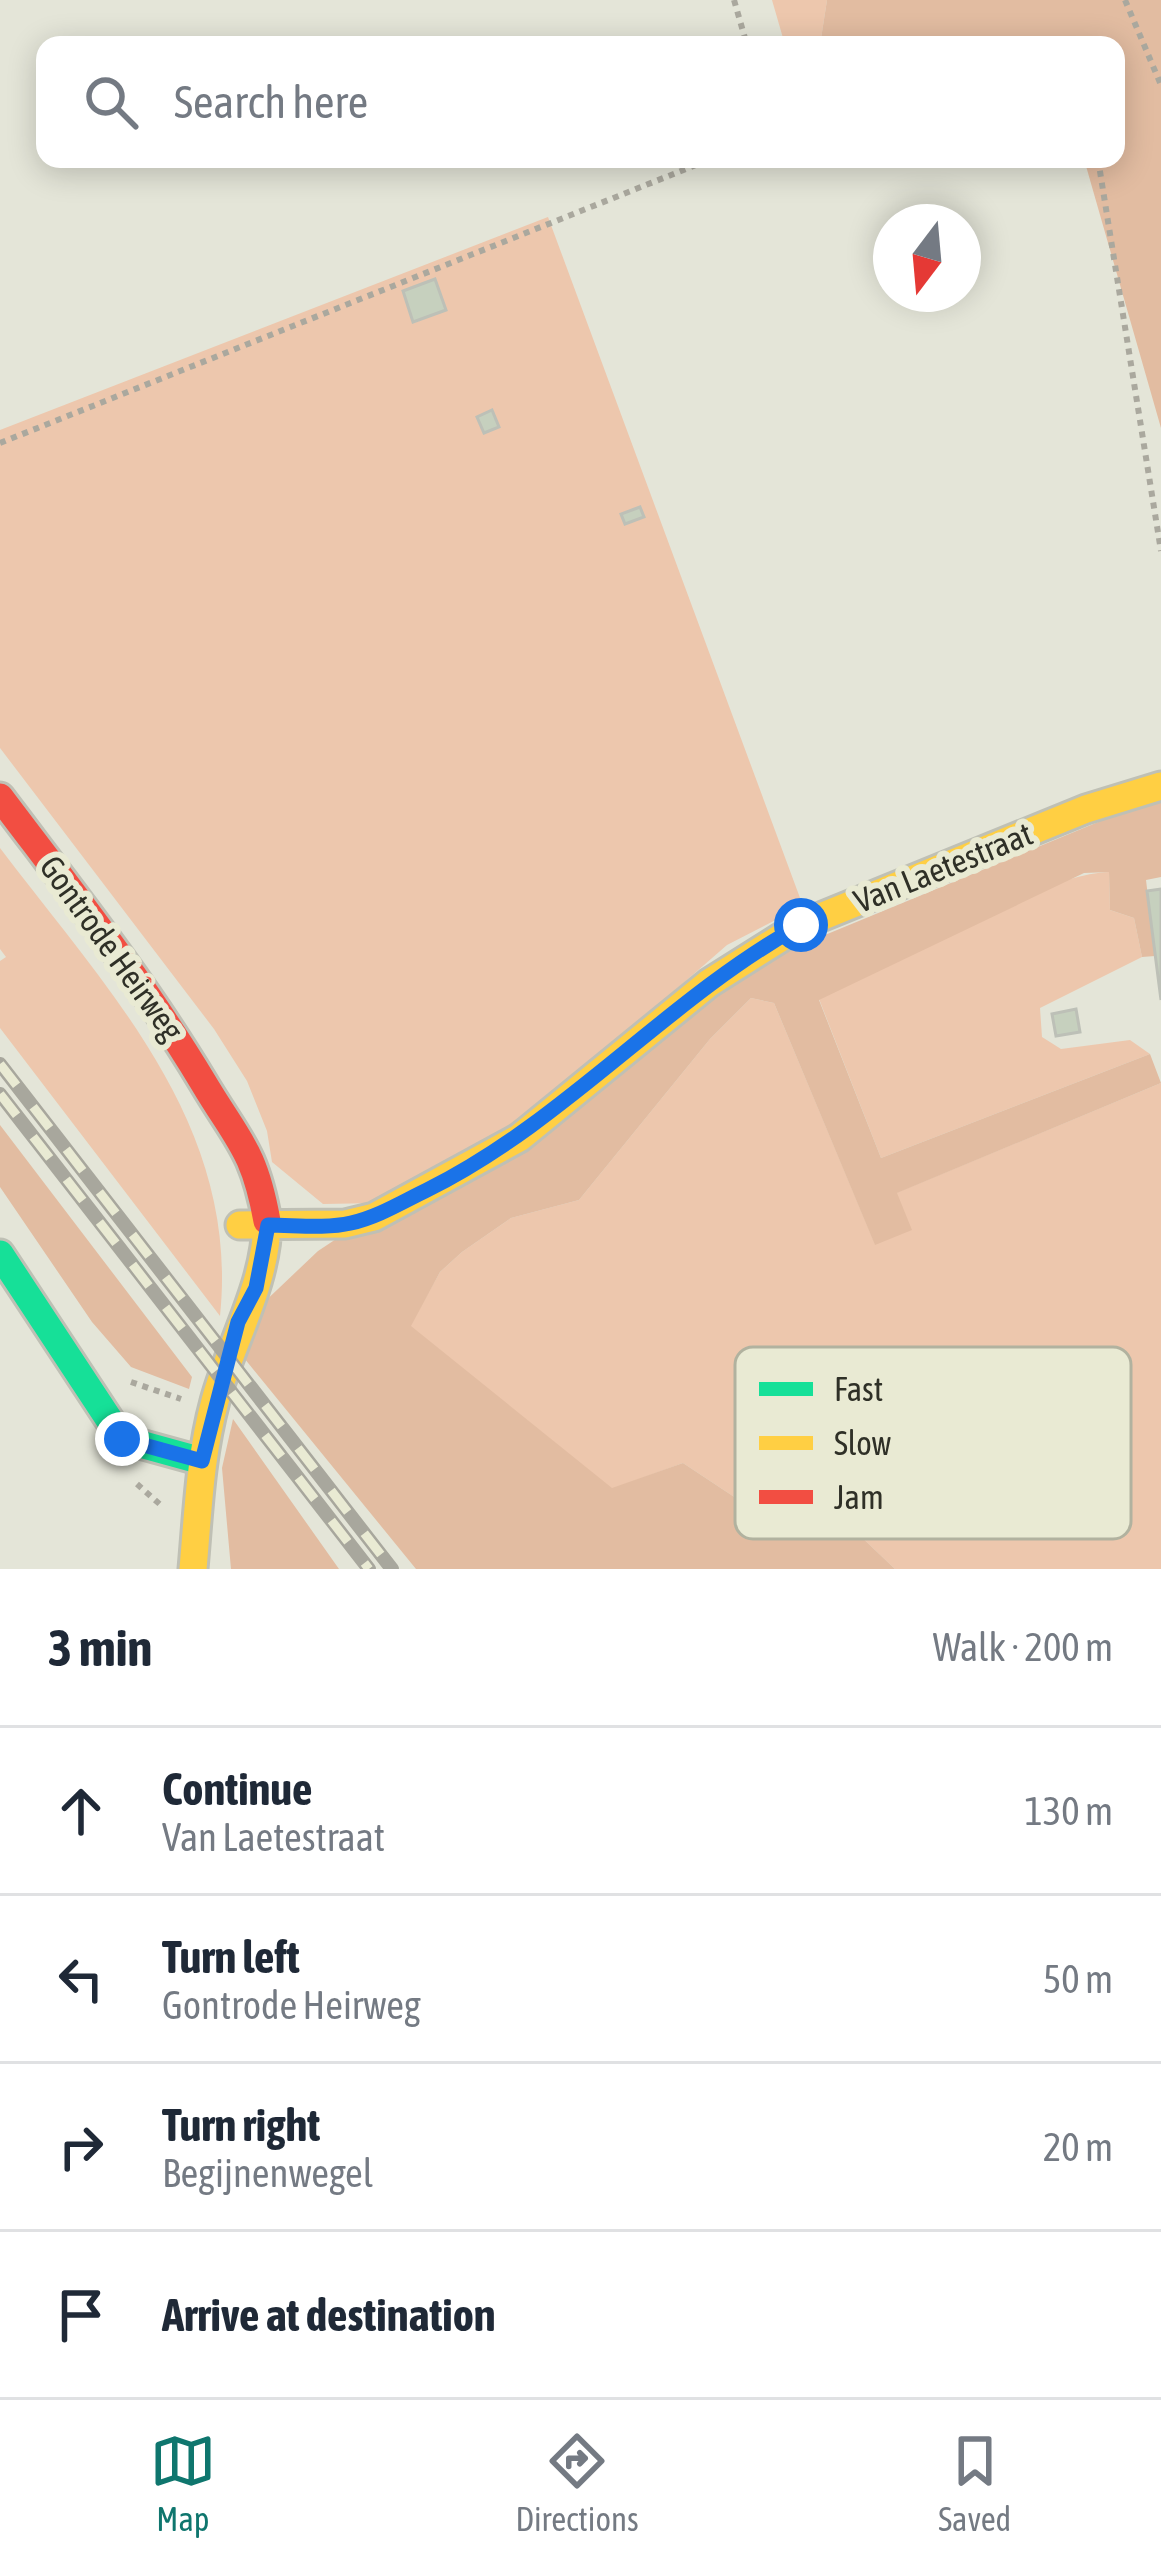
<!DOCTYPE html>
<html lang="en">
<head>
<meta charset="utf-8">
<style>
	:root { --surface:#fff; --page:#f6f6f7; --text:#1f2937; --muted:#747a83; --line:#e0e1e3; --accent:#0f766e }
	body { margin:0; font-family:"Asap Condensed",sans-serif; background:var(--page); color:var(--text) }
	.compass { position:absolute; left:873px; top:204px; width:108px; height:108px; border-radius:50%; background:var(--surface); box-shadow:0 6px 30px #0003; rotate:196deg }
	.stop { position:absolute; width:36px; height:36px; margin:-27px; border:9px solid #1a73e8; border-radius:50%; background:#fff }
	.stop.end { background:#1a73e8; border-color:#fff; box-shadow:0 3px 12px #0008 }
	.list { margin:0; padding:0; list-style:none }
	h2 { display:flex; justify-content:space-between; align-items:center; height:156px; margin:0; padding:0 48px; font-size:51px }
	h2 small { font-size:39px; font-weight:400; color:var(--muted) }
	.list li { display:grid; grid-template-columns:78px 1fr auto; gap:36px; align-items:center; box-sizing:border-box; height:168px; padding:0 48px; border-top:3px solid var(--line) }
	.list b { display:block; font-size:45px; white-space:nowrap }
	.list p { margin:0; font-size:39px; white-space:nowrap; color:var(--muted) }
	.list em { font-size:39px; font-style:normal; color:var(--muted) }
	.icon { flex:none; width:66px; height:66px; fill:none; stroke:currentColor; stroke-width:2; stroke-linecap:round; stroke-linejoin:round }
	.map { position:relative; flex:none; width:1161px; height:1569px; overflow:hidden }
	.search { position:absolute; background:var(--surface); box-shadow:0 6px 30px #0003; left:36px; right:36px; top:36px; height:132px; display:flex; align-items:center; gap:30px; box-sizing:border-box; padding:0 42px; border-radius:24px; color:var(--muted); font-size:45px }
	.sheet { height:828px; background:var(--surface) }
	nav { display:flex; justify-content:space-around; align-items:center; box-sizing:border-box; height:168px; border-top:3px solid var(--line); background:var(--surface); font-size:33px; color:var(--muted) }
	nav a { display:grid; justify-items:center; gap:6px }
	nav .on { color:var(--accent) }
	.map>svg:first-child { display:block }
	.green { fill:#edc7ad }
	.forest { fill:#e2bca1 }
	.building { fill:#c6d0be; stroke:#bdc0b7; stroke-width:3 }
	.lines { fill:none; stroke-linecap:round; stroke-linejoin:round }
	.fast-casing { stroke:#bfc0b5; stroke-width:33 }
	.slow-casing { stroke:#bfc0b5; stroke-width:33 }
	.jam-casing { stroke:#bfc0b5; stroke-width:33 }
	.path { stroke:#aaa89e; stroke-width:6; stroke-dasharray:6 6; stroke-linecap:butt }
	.fast { stroke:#16e098; stroke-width:27 }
	.slow { stroke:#ffcf43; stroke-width:27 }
	.jam { stroke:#f24e42; stroke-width:27 }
	.rail-casing { stroke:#a8a79d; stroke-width:14 }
	.rail { stroke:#e9ead3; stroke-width:9; stroke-dasharray:27; stroke-linecap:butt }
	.route { stroke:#1a73e8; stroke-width:15 }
	.labels { text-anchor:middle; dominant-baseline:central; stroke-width:12; stroke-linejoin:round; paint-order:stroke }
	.street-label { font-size:33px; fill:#2f3027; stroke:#e9ead3 }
	.key { fill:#e9ead3; stroke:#b1b29f; stroke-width:3 }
	.key-label { font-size:33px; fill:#2f3027 }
</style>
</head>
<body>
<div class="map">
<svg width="1161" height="1569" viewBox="0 0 1161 1569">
	<rect width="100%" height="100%" fill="#e4e5d8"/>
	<path class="green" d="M772,0H827L820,45H785Z
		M548,217L803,906L727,945L548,1101L380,1203L323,1204L272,1162L267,1131L247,1081L214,1029L0,748V430Z
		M0,848C108,991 240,1124 220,1316L0,1028V961L6,957L0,949Z
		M1109,872L1110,910L1134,918L1142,957L1040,1008L1042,1037L1061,1049L1130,1040L1150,1054L881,1158L819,999C887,965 1040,874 1109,872Z
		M751,998L774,1003L875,1244L896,1193L1161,1083V1569H895L854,1530L760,1514L683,1463L612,1489L410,1326L440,1272L462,1252L511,1218L579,1200L710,1039Z"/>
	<path class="forest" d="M827,0H1161V428L1084,159H1116V45H820Z
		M1161,796V877L1146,880L1155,956L1142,957L1134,918L1110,910L1109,872L1084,873L819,1000L881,1158L1150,1054L1161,1083L897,1193L912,1230L875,1245L774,1003L751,998L710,1039L579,1200L511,1218L462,1252L440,1272L411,1326L612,1488L683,1463L760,1514L854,1530L895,1569H416L240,1353L258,1308L318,1251L745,968Z
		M0,1125L192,1377L189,1389L131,1367L92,1322L0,1187Z
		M233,1419L339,1569H231L222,1468Z"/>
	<path class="building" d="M435,279L446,310L413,322L403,291Z
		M492,410L499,427L484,433L477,417Z
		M640,507L644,517L625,524L621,514Z
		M1161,889V1000L1147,891Z
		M1076,1009L1080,1032L1056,1036L1052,1014Z"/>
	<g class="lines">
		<g class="fast-casing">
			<path id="fast" d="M0,1254L122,1439L202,1461"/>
		</g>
		<g class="slow-casing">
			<path id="slow" d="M240,1225L345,1224L374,1217L519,1138L709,983L801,925L1086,809L1161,786
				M193,1569C198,1513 200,1456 215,1401C231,1342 267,1283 267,1221"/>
		</g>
		<g class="jam-casing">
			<path id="jam" d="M0,797C70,890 143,982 203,1082C238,1141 254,1149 267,1221"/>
		</g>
		<path class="path" d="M734,0L747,45
			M1125,0L1161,85
			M1098,159L1161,551
			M0,443L711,159
			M131,1382L181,1399
			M137,1484L163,1507"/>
		<use href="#fast" class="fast"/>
		<use href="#slow" class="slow"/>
		<use href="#jam" class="jam"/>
		<g class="rail-casing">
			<path id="rail" d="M0,1064L392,1569
				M0,1094L369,1569"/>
		</g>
		<use href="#rail" class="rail"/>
	</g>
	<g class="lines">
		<path class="route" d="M122,1439L202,1461L238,1322L256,1288L268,1225C295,1225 325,1229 351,1223C378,1217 402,1202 427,1190C566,1121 666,1000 801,925"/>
	</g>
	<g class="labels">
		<g class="street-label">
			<text transform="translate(943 867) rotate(-22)">Van Laetestraat</text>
			<text transform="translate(112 948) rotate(54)">Gontrode Heirweg</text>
		</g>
	</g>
	<rect x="735" y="1347" width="396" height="192" rx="18" class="key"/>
	<rect x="759" y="1382" width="54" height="14" fill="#16e098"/>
	<rect x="759" y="1436" width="54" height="14" fill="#ffcf43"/>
	<rect x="759" y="1490" width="54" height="14" fill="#f24e42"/>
	<g class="key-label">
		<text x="834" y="1401">Fast</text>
		<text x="834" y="1455">Slow</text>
		<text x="834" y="1509">Jam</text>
	</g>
</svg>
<svg class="compass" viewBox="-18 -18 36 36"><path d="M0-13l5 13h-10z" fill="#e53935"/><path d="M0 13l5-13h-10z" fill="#747a83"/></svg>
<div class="stop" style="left:801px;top:925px"></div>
<div class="stop end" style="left:122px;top:1439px"></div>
<div class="search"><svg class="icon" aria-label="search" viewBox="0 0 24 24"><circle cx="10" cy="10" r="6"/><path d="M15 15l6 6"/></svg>Search here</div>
</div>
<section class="sheet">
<h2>3 min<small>Walk · 200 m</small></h2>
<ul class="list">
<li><svg class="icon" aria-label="ahead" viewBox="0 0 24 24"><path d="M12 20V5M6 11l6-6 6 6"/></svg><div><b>Continue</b><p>Van Laetestraat</p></div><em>130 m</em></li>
<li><svg class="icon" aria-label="left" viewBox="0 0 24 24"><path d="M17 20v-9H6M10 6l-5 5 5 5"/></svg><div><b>Turn left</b><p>Gontrode Heirweg</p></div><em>50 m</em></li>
<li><svg class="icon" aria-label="right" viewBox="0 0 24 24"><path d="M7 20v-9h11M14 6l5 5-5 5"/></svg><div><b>Turn right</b><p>Begijnenwegel</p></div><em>20 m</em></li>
<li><svg class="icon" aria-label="arrive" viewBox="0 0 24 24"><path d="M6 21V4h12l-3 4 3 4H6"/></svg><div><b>Arrive at destination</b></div></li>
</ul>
</section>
<nav>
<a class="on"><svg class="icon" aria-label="map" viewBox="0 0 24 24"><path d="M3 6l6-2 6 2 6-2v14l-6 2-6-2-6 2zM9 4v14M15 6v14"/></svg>Map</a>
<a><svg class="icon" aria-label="directions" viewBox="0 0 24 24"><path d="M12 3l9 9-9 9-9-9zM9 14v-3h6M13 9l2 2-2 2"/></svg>Directions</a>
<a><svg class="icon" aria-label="saved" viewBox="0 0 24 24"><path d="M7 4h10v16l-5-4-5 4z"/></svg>Saved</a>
</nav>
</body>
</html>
